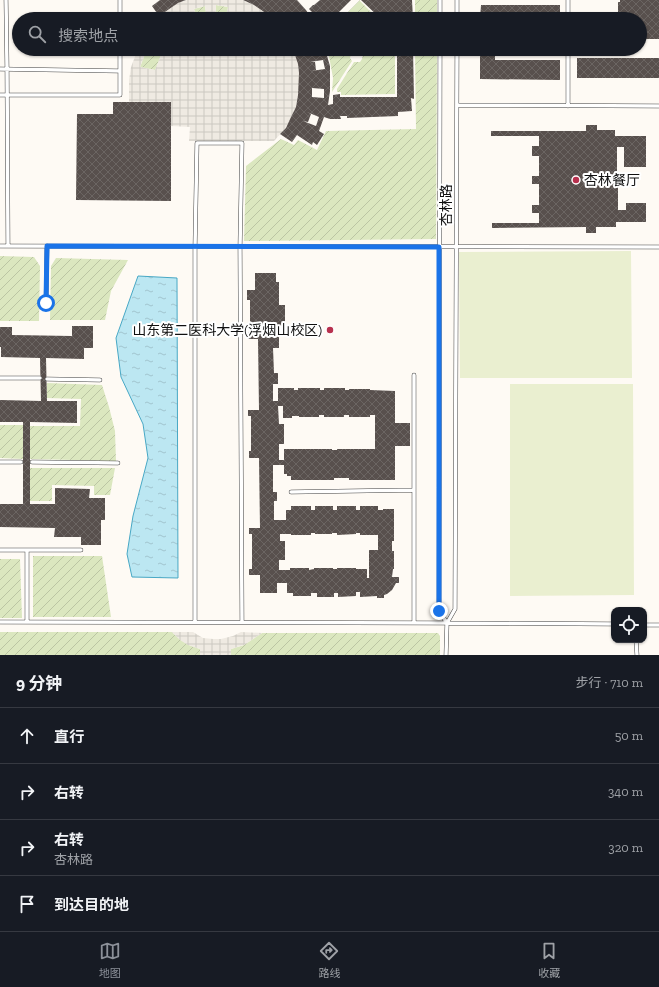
<!DOCTYPE html>
<html lang="zh">
<head>
<meta charset="utf-8">
<style>
	:root { --surface:#171b24; --page:#242831; --text:#f1f3f6; --muted:#9ea1a6; --line:#363941; --accent:#8c9099 }
	body { margin:0; font-family:"Zilla Slab","Noto Sans SC",serif; background:var(--page); color:var(--text) }
	.controls { position:absolute; right:12px; bottom:12px; display:grid; overflow:hidden; border-radius:8px; box-shadow:0 1px 3px #0004 }
	.controls button { width:36px; height:36px; display:grid; place-items:center; padding:0; border:0; border-bottom:1px solid var(--line); background:var(--surface); color:var(--text); font:20px sans-serif }
	.stop { position:absolute; width:12px; height:12px; margin:-9px; border:3px solid #1a73e8; border-radius:50%; background:#fff }
	.stop.end { background:#1a73e8; border-color:#fff; box-shadow:0 1px 4px #0008 }
	.list { margin:0; padding:0; list-style:none }
	h2 { display:flex; justify-content:space-between; align-items:center; height:52px; margin:0; padding:0 16px; font-size:17px }
	h2 small { font-size:13px; font-weight:400; color:var(--muted) }
	.list li { display:grid; grid-template-columns:26px 1fr auto; gap:12px; align-items:center; box-sizing:border-box; height:56px; padding:0 16px; border-top:1px solid var(--line) }
	.list b { display:block; font-size:15px; white-space:nowrap }
	.list p { margin:0; font-size:13px; white-space:nowrap; color:var(--muted) }
	.list em { font-size:13px; font-style:normal; color:var(--muted) }
	.icon { flex:none; width:22px; height:22px; fill:none; stroke:currentColor; stroke-width:2; stroke-linecap:round; stroke-linejoin:round }
	.map { position:relative; flex:none; width:659px; height:655px; overflow:hidden }
	.search { position:absolute; background:var(--surface); box-shadow:0 1px 3px #0004; left:12px; right:12px; top:12px; height:44px; display:flex; align-items:center; gap:10px; box-sizing:border-box; padding:0 14px; border-radius:22px; color:var(--muted); font-size:15px }
	.sheet { height:276px; background:var(--surface) }
	nav { display:flex; justify-content:space-around; align-items:center; box-sizing:border-box; height:56px; border-top:1px solid var(--line); background:var(--surface); font-size:11px; color:var(--muted) }
	nav a { display:grid; justify-items:center; gap:2px }
	nav .on { color:var(--accent) }
	.map>svg:first-child { display:block }
	.garden { fill:url(#garden-furrows) }
	.pitch { fill:#eaefd0 }
	.plaza { fill:url(#plaza-grid) }
	.water { fill:url(#water-ripples); stroke:#48a8c5 }
	.building { fill:url(#building-cross-hatch); fill-rule:evenodd }
	.lines { fill:none; stroke-linecap:round; stroke-linejoin:round }
	.lane-casing { stroke:#434343; stroke-width:4.5 }
	.lane { stroke:#fff; stroke-width:3.5 }
	.route { stroke:#1a73e8; stroke-width:5 }
	.poi-dot { fill:#b8314e; stroke:#fff; stroke-width:1.5 }
	.labels { text-anchor:middle; dominant-baseline:central; stroke-width:4; stroke-linejoin:round; paint-order:stroke }
	.poi-label { font-size:14px; fill:#101010; stroke:#fff; text-anchor:start }
	.street-label { font-size:14px; fill:#101010; stroke:#fff }
</style>
</head>
<body>
<div class="map">
<svg width="659" height="655" viewBox="0 0 659 655">
	<defs>
		<pattern id="garden-furrows" width="10" height="10" patternUnits="userSpaceOnUse"><rect width="10" height="10" fill="#dbe7bf"/><path d="M-1 1l2-2M0 10L10 0M9 11l2-2" fill="none" stroke="#bbc5a3"/></pattern>
		<pattern id="plaza-grid" width="8" height="8" patternUnits="userSpaceOnUse"><rect width="8" height="8" fill="#efeae2"/><path d="M0 4h8M4 0v8" fill="none" stroke="#ccc8c1"/></pattern>
		<pattern id="water-ripples" width="26" height="14" patternUnits="userSpaceOnUse"><rect width="26" height="14" fill="#bce7f2"/><path d="M2 4q2-2 4 0t4 0M15 11q2-2 4 0t4 0" fill="none" stroke="#a1c5ce"/></pattern>
		<pattern id="building-cross-hatch" width="8" height="8" patternUnits="userSpaceOnUse"><rect width="8" height="8" fill="#58504d"/><path d="M0 0l8 8M0 8l8-8" fill="none" stroke="#6b6562"/></pattern>
	</defs>
	<rect width="100%" height="100%" fill="#fefaf4"/>
	<path class="garden" d="M360,0V1L378,19H341Z
		M415,0H437V19H415Z
		M216,5L228,7L226,19H215Z
		M205,6L207,19H197L194,9Z
		M147,49H165L162,53L155,70L140,67Z
		M332,49H344L351,54L350,58L352,61L332,92L333,78L329,56L334,55Z
		M372,49H395V94L341,95V92H337V89L354,62H360L362,59L363,55Z
		M415,49H437L436,239L244,241L246,166L281,139L294,145L298,140L317,150L326,131L416,129Z
		M0,256L34,257L40,266L39,321H0Z
		M56,258L128,260L111,291L105,320H50L51,266Z
		M47,383L102,385L109,407L115,431L116,461L30,459V426H80L81,399L47,398Z
		M0,425H23V459L0,458Z
		M30,468H115L110,495H94V486L52,485V501H30Z
		M33,556H102L111,617H33Z
		M0,559H20L22,618H0Z
		M0,632H172C181,641 188,645 200,649V655H0Z
		M262,633H438L440,636V655H231V649L244,645Z"/>
	<path class="pitch" d="M631,251L632,378H460L459,252Z
		M510,384H633L634,595L510,596Z"/>
	<path class="plaza" d="M187,0H242L254,5L267,14L272,19H226L228,7L216,5L215,19H207L205,6L194,9L197,19H187L184,13L174,18L175,19H156L159,16L178,3Z
		M138,49H147L140,67L155,70L162,53L165,49H293L298,64L299,73V86L296,107L286,128L274,141H189L190,127L171,126V102H129V80L131,67Z
		M172,632H193L203,638L213,639H221L233,636L241,632L262,633L244,645L231,649V655H200V649L188,645L180,640Z"/>
	<path class="water" d="M138,276L177,278L178,578L132,577L127,554L133,516L148,458L143,424L121,377L116,338Z"/>
	<path class="building" d="M160,0H186L178,3L159,16L152,6Z
		M243,0H297L306,10L312,19H272L267,14L254,5Z
		M320,0H351L332,19H314L316,16L309,9L313,5H314Z
		M361,0H412L413,19H381Z
		M620,0H659V39H640V19H618V2H620Z
		M481,5H560V19H480Z
		M293,49H331L332,54L327,56L330,66V91L328,105L333,104V95L340,94V97H397V49H413L414,99L411,98L412,111L398,112V116L347,118V116H340L341,119H330L324,117L319,131L324,134L317,145L313,142L312,145L297,135L292,142L280,134L286,128L291,117L296,107L298,95L299,73L298,64ZM323,60L325,69L311,71L316,70L315,62H310ZM312,88L324,89V98L312,97ZM307,112L319,117L316,126L303,121L308,122L311,114Z
		M480,49H495V60H560V80L480,79Z
		M577,58H659V78H577Z
		M113,102H171V201L76,200L77,114H113Z
		M586,125H597V130H615V136H646V167H624V147H617V175H620V185H618V210H626V203H646V222H616V227H596V233H586V227L492,228V223H539V213H532V205H539V184H532V176H539V156H532V146H539V136H491V131H586Z
		M255,273H276V282H279V305H285V326H279V348H273L274,373H278V384H273V401H278V388H294V390H298V388H320V390H324V388H345V390H349V389H370V390L395,391V423H410V446H395V480H349V478H334V480H291V476H287V474H284V465H273V492H277V501H274V520H286V510H291V506H311V510H315V506H333V510H337V506H356V510H360V506H378V510H383V509H394V541H392V551H394V569H393L392,577H399V583H396L392,590L387,594L384,595V598H377V596L360,597V592H356V596L338,597V593H334V597H317V593H311V596H293V593H287V583H277V593H260V575H249V569H252V534H249V528H260L259,458H249V451H251V416H248V410H259L258,339H248V332H250V300H247V290H255ZM278,406H283V418H292V416H299V417H319V415H324V417H344V415H349V417H370V415H375V449H337V450H332V449H284V460H279V444H284V424H279ZM311,533H315V534H332V533H337V535L356,534V533H360V535H378V550H369V578H367V569H356V568H337V569H333V568H314V569L309,570V568H290V570H279V560H285V541H280V534H291V535H311Z
		M72,326H93V348H84V359L46,358L47,401H77V423L30,422V504H55V488L90,489L89,498H105V520H101V545H81V537H54L55,528L0,527V504H23V422H0V400L41,401L40,358L1,357V347H0V327H12V335L72,336Z"/>
	<g class="lines">
		<g class="lane-casing">
			<path id="lane" d="M6,0L7,67L8,246
				M120,0V19
				M568,0V19
				M440,19V0
				M457,19V0
				M440,49L439,611L447,623
				M568,49V106
				M0,69L120,71
				M0,95H120V49
				M457,105L659,106
				M0,246L659,247
				M46,303L47,246
				M414,375V623
				M0,378H40
				M47,379L100,380
				M0,462H21
				M32,462L118,463
				M291,492L414,490
				M0,550H81
				M27,550V622
				M0,622L447,623L446,655
				M195,622V247L197,143H242L240,247L242,622
				M447,623L455,609L457,49
				M447,623L614,624
				M644,625H659
				M636,640L637,655"/>
		</g>
		<use href="#lane" class="lane"/>
	</g>
	<g class="lines">
		<path class="route" d="M46,303L47,246L439,247V611"/>
	</g>
	<g class="poi-dot">
		<circle cx="576" cy="180" r="4"/>
		<circle cx="330" cy="330" r="4"/>
	</g>
	<g class="labels">
		<g class="poi-label">
			<text x="584" y="180">杏林餐厅</text>
			<text x="322" y="330" text-anchor="end">山东第二医科大学(浮烟山校区)</text>
		</g>
		<g class="street-label">
			<text transform="translate(446 205) rotate(-90)">杏林路</text>
		</g>
	</g>
</svg>
<div class="controls">
<button><svg class="icon" aria-label="locate" viewBox="0 0 24 24"><circle cx="12" cy="12" r="6"/><path d="M12 2v4M12 18v4M2 12h4M18 12h4"/></svg></button>
</div>
<div class="stop" style="left:46px;top:303px"></div>
<div class="stop end" style="left:439px;top:611px"></div>
<div class="search"><svg class="icon" aria-label="search" viewBox="0 0 24 24"><circle cx="10" cy="10" r="6"/><path d="M15 15l6 6"/></svg>搜索地点</div>
</div>
<section class="sheet">
<h2>9 分钟<small>步行 · 710 m</small></h2>
<ul class="list">
<li><svg class="icon" aria-label="ahead" viewBox="0 0 24 24"><path d="M12 20V5M6 11l6-6 6 6"/></svg><div><b>直行</b></div><em>50 m</em></li>
<li><svg class="icon" aria-label="right" viewBox="0 0 24 24"><path d="M7 20v-9h11M14 6l5 5-5 5"/></svg><div><b>右转</b></div><em>340 m</em></li>
<li><svg class="icon" aria-label="right" viewBox="0 0 24 24"><path d="M7 20v-9h11M14 6l5 5-5 5"/></svg><div><b>右转</b><p>杏林路</p></div><em>320 m</em></li>
<li><svg class="icon" aria-label="arrive" viewBox="0 0 24 24"><path d="M6 21V4h12l-3 4 3 4H6"/></svg><div><b>到达目的地</b></div></li>
</ul>
</section>
<nav>
<a class="on"><svg class="icon" aria-label="map" viewBox="0 0 24 24"><path d="M3 6l6-2 6 2 6-2v14l-6 2-6-2-6 2zM9 4v14M15 6v14"/></svg>地图</a>
<a><svg class="icon" aria-label="directions" viewBox="0 0 24 24"><path d="M12 3l9 9-9 9-9-9zM9 14v-3h6M13 9l2 2-2 2"/></svg>路线</a>
<a><svg class="icon" aria-label="saved" viewBox="0 0 24 24"><path d="M7 4h10v16l-5-4-5 4z"/></svg>收藏</a>
</nav>
</body>
</html>
